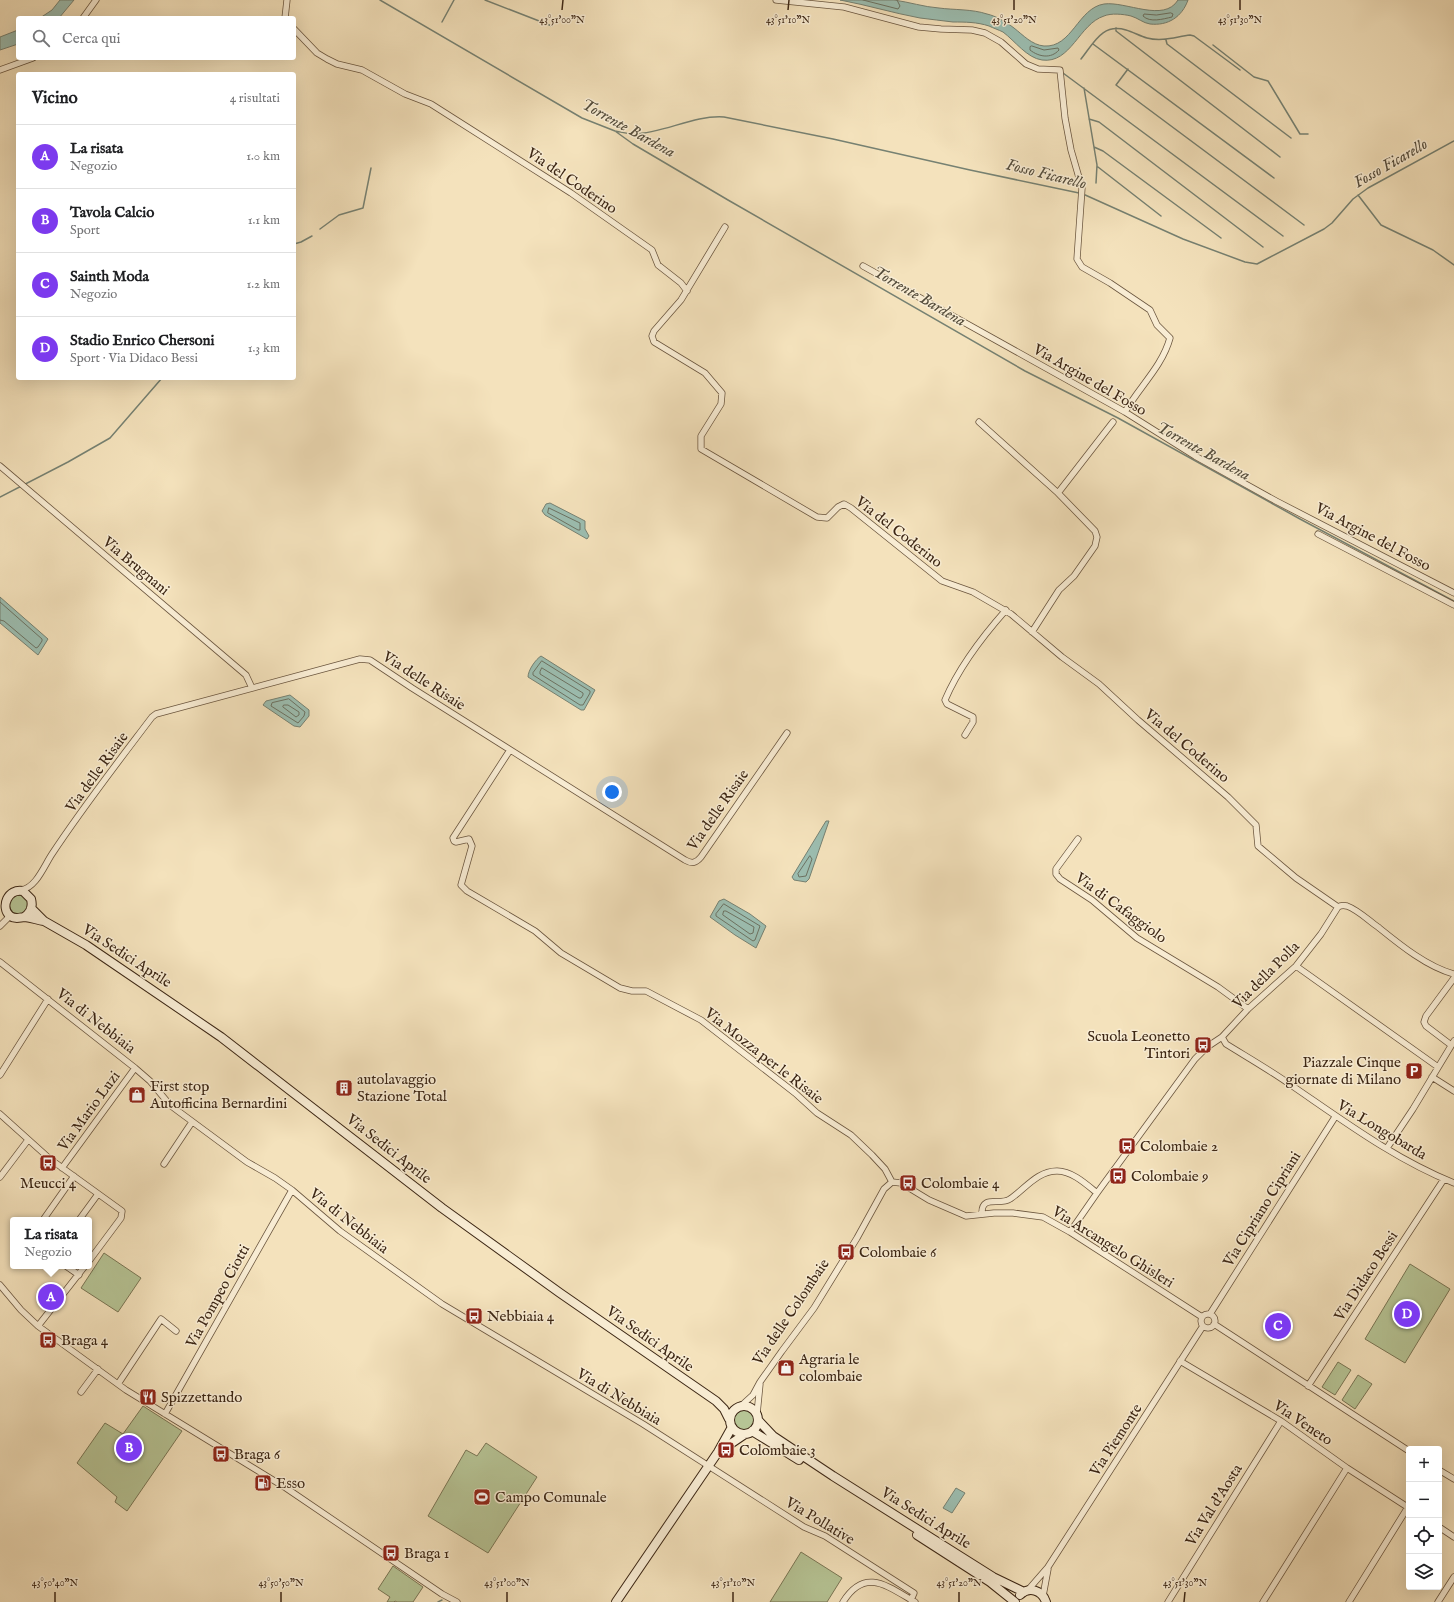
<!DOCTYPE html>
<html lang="it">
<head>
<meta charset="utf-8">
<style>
	:root { --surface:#fff; --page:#f2f2f2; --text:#202124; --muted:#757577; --line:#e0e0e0; --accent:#7c3aed }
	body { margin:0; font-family:"IM FELL English",serif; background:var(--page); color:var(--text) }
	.controls { position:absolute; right:12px; bottom:12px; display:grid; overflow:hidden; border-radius:4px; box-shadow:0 4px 16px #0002 }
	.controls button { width:36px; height:36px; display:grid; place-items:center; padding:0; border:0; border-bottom:1px solid var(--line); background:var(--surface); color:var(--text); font:20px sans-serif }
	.you { position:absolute; left:612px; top:792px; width:14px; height:14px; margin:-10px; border:3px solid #fff; border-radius:50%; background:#1a73e8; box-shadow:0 0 0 6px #1a73e833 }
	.badge { display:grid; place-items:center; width:26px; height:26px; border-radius:50%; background:var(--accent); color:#fff; font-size:13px; font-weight:700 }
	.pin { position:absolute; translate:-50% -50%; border:2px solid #fff; box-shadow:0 1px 4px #0006 }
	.popup { position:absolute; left:10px; top:1217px; width:82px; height:52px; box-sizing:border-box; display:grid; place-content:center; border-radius:4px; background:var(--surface); filter:drop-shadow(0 1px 3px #0005); font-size:13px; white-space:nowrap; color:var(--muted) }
	.popup b { font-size:15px; color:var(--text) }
	.popup::after { content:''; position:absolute; left:50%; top:100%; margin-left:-8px; border:8px solid transparent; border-top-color:var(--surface) }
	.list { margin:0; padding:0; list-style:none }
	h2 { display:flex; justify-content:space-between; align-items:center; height:52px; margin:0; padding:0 16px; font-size:17px }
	h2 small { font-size:13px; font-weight:400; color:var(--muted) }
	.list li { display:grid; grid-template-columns:26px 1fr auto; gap:12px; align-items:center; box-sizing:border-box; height:64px; padding:0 16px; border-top:1px solid var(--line) }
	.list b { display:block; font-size:15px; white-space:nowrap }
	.list p { margin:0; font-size:13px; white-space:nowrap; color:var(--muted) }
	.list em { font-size:13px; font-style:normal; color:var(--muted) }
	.icon { flex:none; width:22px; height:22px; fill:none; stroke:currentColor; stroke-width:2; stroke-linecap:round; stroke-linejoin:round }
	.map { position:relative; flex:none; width:1454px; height:1602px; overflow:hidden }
	.search { position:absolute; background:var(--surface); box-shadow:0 4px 16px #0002; left:16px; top:16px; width:280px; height:44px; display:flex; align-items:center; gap:10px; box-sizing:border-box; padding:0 14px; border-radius:4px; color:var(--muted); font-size:15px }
	.panel { position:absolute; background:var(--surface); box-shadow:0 4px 16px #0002; left:16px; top:72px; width:280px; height:308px; border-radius:4px }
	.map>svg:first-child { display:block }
	.green { fill:#b6c495; stroke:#797554 }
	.water { fill:#9cbeb1; stroke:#768172 }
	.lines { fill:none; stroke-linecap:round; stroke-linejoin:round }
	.shore { stroke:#6c7262; stroke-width:1 }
	.stream { stroke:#768172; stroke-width:1.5 }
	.street-casing { stroke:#6a553e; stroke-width:7 }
	.secondary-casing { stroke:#3c2614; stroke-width:10 }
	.street { stroke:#f8ecd3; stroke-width:5.5 }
	.secondary { stroke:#f8ecd3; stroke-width:8 }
	.ticks { fill:none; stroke:#3c2614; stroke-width:1.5 }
	.labels { text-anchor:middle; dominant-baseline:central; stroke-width:3; stroke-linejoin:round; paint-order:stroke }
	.street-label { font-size:15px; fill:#3c2614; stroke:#f8ecd3 }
	.poi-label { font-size:15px; fill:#3c2614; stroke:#f8ecd3; text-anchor:start }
	.water-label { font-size:16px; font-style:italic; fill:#544c3b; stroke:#f8ecd3 }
	.ticks-label { font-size:10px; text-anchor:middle; fill:#3c2614; stroke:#f8ecd3; stroke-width:3; stroke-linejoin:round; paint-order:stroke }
</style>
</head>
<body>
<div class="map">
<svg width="1454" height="1602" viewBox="0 0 1454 1602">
	<rect width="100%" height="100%" fill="#f4e2bc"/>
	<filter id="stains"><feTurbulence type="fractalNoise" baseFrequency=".005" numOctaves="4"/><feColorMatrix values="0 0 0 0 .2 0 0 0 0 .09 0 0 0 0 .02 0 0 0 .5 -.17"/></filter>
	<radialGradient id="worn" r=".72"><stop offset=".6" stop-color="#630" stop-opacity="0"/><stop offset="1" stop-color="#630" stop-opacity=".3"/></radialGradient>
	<path class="green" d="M8 905a10 10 0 1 1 20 0a10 10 0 1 1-20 0Z
		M104,1253L141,1278L118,1312L81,1288Z
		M1410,1264L1450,1289L1405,1363L1365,1339Z
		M1338,1362L1351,1370L1335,1395L1322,1387Z
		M1358,1375L1372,1384L1355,1409L1342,1400Z
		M143,1406L182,1431L127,1511L115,1502L117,1497L77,1463L105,1423L123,1434Z
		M732 1420a12 12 0 1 1 24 0a12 12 0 1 1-24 0Z
		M486,1443L537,1477L488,1553L428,1516L466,1450L477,1456Z
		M801,1552L842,1578L827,1602H770Z
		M393,1566L423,1587L413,1602H397L395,1601L394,1602H387L390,1597L378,1589Z"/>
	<path class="water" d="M60,0H74L59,18H40L52,10Z
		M840,0C857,0 877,0 894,0C909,2 924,7 939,8C954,10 972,9 987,14C996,16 1006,22 1014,28C1023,35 1032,45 1044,46C1072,48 1078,8 1104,4C1126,1 1164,23 1178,0H1188C1182,17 1168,26 1150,24C1143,23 1138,18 1131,16C1123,14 1111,13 1104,16C1079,24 1071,64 1042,60C1027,58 1015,41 1003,32C999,30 993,28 989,26C977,22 965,22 953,22C942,21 931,19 920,18C893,13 867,5 840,0Z
		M18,30V44L0,50V37Z
		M550,503L585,521V529L589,536L587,539L545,515L542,511L546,504Z
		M0,597L48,639L38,655L0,623Z
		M541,656L595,690L584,710H581L528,677C528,670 536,659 541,656Z
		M290,695L309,710V716L300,727L294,726L263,705L266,701Z
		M826,821H829L809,879L806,882L794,880L792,877Z
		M724,899L750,914L766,926L756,948L735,935L710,917L719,901Z
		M956,1488L965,1493L952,1513L943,1508Z"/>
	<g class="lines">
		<path class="shore" d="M863,0L898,9L900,6L897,0
			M1171,13L1173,14L1172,17C1163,19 1150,23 1143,16L1144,14L1156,15Z
			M1032,46L1044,50L1058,48L1059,50C1051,59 1039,57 1030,50V47Z
			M549,508L580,523V530H578L548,513Z
			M0,602L42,639V641L38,647L36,648L4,621L0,620
			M542,661L590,691V693L583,705H580L533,675V673Z
			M542,668L583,693V695L581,698H579L540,674V672Z
			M289,699L305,712L304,716L298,723L271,706L272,703Z
			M284,705H288L299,712V715L296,717L283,707Z
			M810,856L812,859L806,876L799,877L798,874Z
			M724,904L760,926L755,940L753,941L716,916V914Z
			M724,911H726L754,927L753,933L750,934L723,915Z"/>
		<path class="stream" d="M380,0L582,118L615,131L633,144L728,200L1025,371L1118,418L1300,519L1454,601
			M485,0L552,26
			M442,22L454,0
			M1116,28V31L1280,157
			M1166,40L1167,44L1291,138
			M1093,44L1274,178
			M1213,45L1254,77L1268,81L1300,134H1308
			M1081,59C1094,43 1102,23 1126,30C1133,32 1140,36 1147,38C1162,42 1175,37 1190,35L1194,36L1240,70
			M1128,69L1116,85L1304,225
			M1063,73L1283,236
			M1084,88L1097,165L1096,183
			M1089,119L1099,122L1263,247
			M615,131C621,132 628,134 634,134C665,133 693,115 724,117L833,139L970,170L1079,193
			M1094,147L1103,151L1221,238
			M1098,167L1161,216
			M1083,194L1183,239L1245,262L1257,264L1324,229L1332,223L1353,199L1368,188L1454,141
			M1358,195L1381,225L1433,250L1454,265
			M320,229L339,215L363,208L371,168
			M294,244L301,242L312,236
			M0,497L68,462L110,438L162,378
			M438,1602L442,1600"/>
		<g class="street-casing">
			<path id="street" d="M776,0L844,7L919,27L941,29L972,30L985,33L1001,42L1026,64L1038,69L1060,70L1065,118L1071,150L1082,188L1077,259L1082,267L1110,283L1150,310L1157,325L1170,338C1162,367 1139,387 1125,412
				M83,18L96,0
				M285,18L287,0
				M294,29L317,53L327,59L337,64L362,70L405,94L431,104L571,193L652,250L658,265L681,283L687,291
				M0,70L33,58
				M725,227L681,300L654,331L652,336L654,342L705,373L722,393L721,404L701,436V449L817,517L827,518L838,507L844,504L851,508L942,581L973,592L1011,614L1062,657L1099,684L1138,720L1228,797L1256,825L1258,846L1296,878L1338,907
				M863,266L1125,412L1195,456L1276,501L1454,593
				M979,422L1058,493
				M0,466L246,675L252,688
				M1318,534L1454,605
				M1032,632L1059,590L1074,576L1095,546L1097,537L1095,531L1058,493L1113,422
				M965,735L973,722V717L947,704L945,700C959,667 982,637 1006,610
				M510,750L453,838L454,841L456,842L469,839L472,846L461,885L467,891L535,931L561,953L620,988L632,991H646L701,1020L795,1093L817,1113L851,1135L872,1155L885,1169L892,1182
				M1078,839L1056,869V874L1060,879L1092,900L1137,938L1218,987L1248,1009
				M21,890C36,888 44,866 52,854C83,807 118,762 152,717L156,714L360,659L370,660L412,688L685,860C692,864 696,863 701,857L787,733
				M1338,907C1341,905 1343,905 1347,906C1358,910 1368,920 1378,927C1399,944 1427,967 1454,974
				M0,926L10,916
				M0,962L135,1068L150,1081L170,1105L178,1111L247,1162L275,1178L292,1190L340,1231L442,1304L643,1424L804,1527L825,1536L914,1593L911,1600
				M1296,966L1438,1067
				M1222,1037L1226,1044C1247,1057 1268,1069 1288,1083C1341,1119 1394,1159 1454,1183
				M1451,1045L1426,1026L1424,1022L1426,1016L1454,978
				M0,1075L48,999
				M1432,1077L1454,1091
				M0,1114L50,1159L122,1211L121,1218L89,1261
				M1387,1148L1413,1109L1454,1041
				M164,1164L192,1122
				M62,1168L135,1068
				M0,1177L28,1140
				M982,1214C981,1194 1000,1206 1010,1199C1025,1189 1037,1171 1057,1171C1072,1171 1086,1184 1097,1193
				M43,1220L74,1176
				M79,1220L98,1194
				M1070,1232L1097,1193L1195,1059L1207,1047L1222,1037L1248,1009L1296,966L1321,934L1338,907
				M66,1266L79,1275
				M0,1285L21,1310L38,1326L126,1390L286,1488L442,1594L457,1602
				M1210,1314L1335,1117
				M1201 1321a7 7 0 1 1 14 0a7 7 0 1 1-14 0Z
				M1214,1324L1409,1451
				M38,1326L85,1266
				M1180,1361L1281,1421L1347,1468L1409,1508
				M118,1384L161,1319L176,1331
				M1308,1386L1444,1179
				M81,1392L98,1369
				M742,1405L753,1395L760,1382L782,1351L814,1308L857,1238L884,1189L892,1182L901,1183L929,1200L966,1216L994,1213H1013L1043,1217L1070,1232L1202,1317
				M165,1414L292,1190
				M757,1414L760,1384
				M1439,1470L1454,1479
				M1439,1527L1454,1537
				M1028,1590L1048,1567L1203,1326
				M1043,1596L1048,1569
				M843,1602C865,1567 887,1586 915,1602
				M1168,1602L1281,1421
				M1263,1602L1347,1468
				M1349,1602L1408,1507
				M1438,1602L1454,1577"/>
		</g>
		<g class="secondary-casing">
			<path id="secondary" d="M31,908L44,921L86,945L221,1037L442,1208L560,1293L716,1401L724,1409L729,1419
				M24,917C31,913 33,907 31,899L23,891C8,888 0,907 10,916C16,920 20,917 25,917C32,918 38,920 44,921
				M730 1420a14 14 0 1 1 28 0a14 14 0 1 1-28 0Z
				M758,1420L773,1436L833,1476L993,1577L1024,1592
				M752,1431L799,1460
				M720,1451L745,1434
				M917,1535L990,1582L1015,1602
				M1020,1595C1029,1586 1042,1590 1046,1602
				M616,1602L718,1452L732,1427"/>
		</g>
		<use href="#street" class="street"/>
		<use href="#secondary" class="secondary"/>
	</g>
	<path class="ticks" d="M562,10L563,0M788,10L789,0M1014,10V0M1240,10V0M55,1602V1592M281,1602V1592M507,1602V1592M733,1602V1592M959,1602V1592M1184,1602L1185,1592"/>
	<defs>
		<g id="bus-square" transform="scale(0.9)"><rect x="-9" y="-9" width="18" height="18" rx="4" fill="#8f2418" stroke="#f8ecd3"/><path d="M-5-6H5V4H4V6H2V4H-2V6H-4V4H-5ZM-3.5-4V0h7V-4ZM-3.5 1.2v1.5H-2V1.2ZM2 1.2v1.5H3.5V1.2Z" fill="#fff"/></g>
		<g id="parking-square" transform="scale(0.9)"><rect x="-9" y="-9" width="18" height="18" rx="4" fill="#8f2418" stroke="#f8ecd3"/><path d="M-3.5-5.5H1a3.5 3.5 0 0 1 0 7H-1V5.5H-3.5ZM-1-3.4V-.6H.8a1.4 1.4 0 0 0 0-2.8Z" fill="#fff"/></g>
		<g id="building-square" transform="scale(0.9)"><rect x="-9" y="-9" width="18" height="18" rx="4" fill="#8f2418" stroke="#f8ecd3"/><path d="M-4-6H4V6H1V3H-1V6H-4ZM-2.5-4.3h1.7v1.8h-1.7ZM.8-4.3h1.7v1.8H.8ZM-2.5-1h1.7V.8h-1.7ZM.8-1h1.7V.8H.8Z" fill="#fff"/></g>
		<g id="shop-square" transform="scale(0.9)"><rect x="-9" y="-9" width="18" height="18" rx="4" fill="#8f2418" stroke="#f8ecd3"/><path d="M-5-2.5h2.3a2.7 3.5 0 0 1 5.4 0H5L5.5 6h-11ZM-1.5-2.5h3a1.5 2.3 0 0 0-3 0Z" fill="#fff"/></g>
		<g id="restaurant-square" transform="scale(0.9)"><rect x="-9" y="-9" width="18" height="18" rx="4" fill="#8f2418" stroke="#f8ecd3"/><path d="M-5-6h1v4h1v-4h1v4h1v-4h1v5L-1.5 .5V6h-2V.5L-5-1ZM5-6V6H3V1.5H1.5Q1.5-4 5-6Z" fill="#fff"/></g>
		<g id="fuel-square" transform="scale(0.9)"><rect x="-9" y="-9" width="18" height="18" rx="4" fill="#8f2418" stroke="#f8ecd3"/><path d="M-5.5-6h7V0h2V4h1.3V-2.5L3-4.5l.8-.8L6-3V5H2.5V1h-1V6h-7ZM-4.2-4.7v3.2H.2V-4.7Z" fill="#fff"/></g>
		<g id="stadium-square" transform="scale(0.9)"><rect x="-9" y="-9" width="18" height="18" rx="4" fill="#8f2418" stroke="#f8ecd3"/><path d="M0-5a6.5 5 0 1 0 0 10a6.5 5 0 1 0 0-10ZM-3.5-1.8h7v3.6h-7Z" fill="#fff"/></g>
	</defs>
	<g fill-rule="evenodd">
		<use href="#bus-square" x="1203" y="1045"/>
		<use href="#parking-square" x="1414" y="1071"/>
		<use href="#building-square" x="344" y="1088"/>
		<use href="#shop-square" x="137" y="1095"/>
		<use href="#bus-square" x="1127" y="1146"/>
		<use href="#bus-square" x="48" y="1163"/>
		<use href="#bus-square" x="1118" y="1176"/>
		<use href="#bus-square" x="908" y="1183"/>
		<use href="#bus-square" x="846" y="1252"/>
		<use href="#bus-square" x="474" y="1316"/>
		<use href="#bus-square" x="48" y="1340"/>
		<use href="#shop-square" x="786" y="1368"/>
		<use href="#restaurant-square" x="148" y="1397"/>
		<use href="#bus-square" x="726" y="1450"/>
		<use href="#bus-square" x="221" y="1454"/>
		<use href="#fuel-square" x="263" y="1483"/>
		<use href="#stadium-square" x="482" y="1497"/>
		<use href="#bus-square" x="391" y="1553"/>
	</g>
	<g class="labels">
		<g class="street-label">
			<text transform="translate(572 181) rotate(34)">Via del Coderino</text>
			<text transform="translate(1090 380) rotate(30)">Via Argine del Fosso</text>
			<text transform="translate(899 532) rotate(38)">Via del Coderino</text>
			<text transform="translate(1373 537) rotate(28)">Via Argine del Fosso</text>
			<text transform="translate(136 566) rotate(40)">Via Brugnani</text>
			<text transform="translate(424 681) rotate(33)">Via delle Risaie</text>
			<text transform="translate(1187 746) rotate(40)">Via del Coderino</text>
			<text transform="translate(97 772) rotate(-54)">Via delle Risaie</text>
			<text transform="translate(718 810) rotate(-55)">Via delle Risaie</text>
			<text transform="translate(1121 908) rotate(36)">Via di Cafaggiolo</text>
			<text transform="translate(127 956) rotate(33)">Via Sedici Aprile</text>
			<text transform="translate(1266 975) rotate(-45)">Via della Polla</text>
			<text transform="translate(96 1021) rotate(38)">Via di Nebbiaia</text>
			<text transform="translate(764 1056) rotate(38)">Via Mozza per le Risaie</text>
			<text transform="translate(89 1111) rotate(-54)">Via Mario Luzi</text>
			<text transform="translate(1382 1130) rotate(31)">Via Longobarda</text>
			<text transform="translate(389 1149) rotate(38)">Via Sedici Aprile</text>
			<text transform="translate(1262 1209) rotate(-58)">Via Cipriano Cipriani</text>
			<text transform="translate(349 1221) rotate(38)">Via di Nebbiaia</text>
			<text transform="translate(1113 1247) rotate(32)">Via Arcangelo Ghisleri</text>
			<text transform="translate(1366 1276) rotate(-57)">Via Didaco Bessi</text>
			<text transform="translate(218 1296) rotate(-61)">Via Pompeo Ciotti</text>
			<text transform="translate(791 1312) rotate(-56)">Via delle Colombaie</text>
			<text transform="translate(650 1339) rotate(35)">Via Sedici Aprile</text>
			<text transform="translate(619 1397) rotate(31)">Via di Nebbiaia</text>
			<text transform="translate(1303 1423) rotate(34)">Via Veneto</text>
			<text transform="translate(1116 1440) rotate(-57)">Via Piemonte</text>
			<text transform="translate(1214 1505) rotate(-58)">Via Val d'Aosta</text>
			<text transform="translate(926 1518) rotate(32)">Via Sedici Aprile</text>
			<text transform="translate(820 1521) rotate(31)">Via Pollative</text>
		</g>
		<g class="poi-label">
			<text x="1190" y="1036" text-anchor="end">Scuola Leonetto<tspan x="1190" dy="17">Tintori</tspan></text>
			<text x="1401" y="1062" text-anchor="end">Piazzale Cinque<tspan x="1401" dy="17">giornate di Milano</tspan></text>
			<text x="357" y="1079">autolavaggio<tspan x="357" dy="17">Stazione Total</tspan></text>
			<text x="150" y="1086">First stop<tspan x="150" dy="17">Autofficina Bernardini</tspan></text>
			<text x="1140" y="1146">Colombaie 2</text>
			<text x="1131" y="1176">Colombaie 9</text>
			<text x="48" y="1183" text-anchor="middle">Meucci 4</text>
			<text x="921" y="1183">Colombaie 4</text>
			<text x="859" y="1252">Colombaie 6</text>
			<text x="487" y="1316">Nebbiaia 4</text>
			<text x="61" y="1340">Braga 4</text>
			<text x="799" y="1359">Agraria le<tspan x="799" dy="17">colombaie</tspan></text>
			<text x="161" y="1397">Spizzettando</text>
			<text x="739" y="1450">Colombaie 3</text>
			<text x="234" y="1454">Braga 6</text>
			<text x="276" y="1483">Esso</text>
			<text x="495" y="1497">Campo Comunale</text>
			<text x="404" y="1553">Braga 1</text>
		</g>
		<g class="water-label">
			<text transform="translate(628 129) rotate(29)">Torrente Bardena</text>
			<text transform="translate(1391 164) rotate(-30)">Fosso Ficarello</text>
			<text transform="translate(1046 175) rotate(14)">Fosso Ficarello</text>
			<text transform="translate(919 297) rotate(30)">Torrente Bardena</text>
			<text transform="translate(1203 452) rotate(29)">Torrente Bardena</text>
		</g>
	</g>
	<g class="ticks-label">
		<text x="562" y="23">43°51'00"N</text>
		<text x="788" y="23">43°51'10"N</text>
		<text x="1014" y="23">43°51'20"N</text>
		<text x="1240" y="23">43°51'30"N</text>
		<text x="55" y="1586">43°50'40"N</text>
		<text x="281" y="1586">43°50'50"N</text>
		<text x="507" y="1586">43°51'00"N</text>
		<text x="733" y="1586">43°51'10"N</text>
		<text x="959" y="1586">43°51'20"N</text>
		<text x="1185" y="1586">43°51'30"N</text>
	</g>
	<rect width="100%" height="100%" filter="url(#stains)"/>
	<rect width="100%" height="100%" fill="url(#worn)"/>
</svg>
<div class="controls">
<button>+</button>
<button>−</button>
<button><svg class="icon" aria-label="locate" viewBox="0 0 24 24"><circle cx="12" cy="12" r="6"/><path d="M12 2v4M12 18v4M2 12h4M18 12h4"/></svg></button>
<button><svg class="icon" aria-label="layers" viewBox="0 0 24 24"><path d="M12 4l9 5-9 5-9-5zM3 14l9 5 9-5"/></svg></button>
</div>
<div class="you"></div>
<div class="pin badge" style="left:51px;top:1297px">A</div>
<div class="popup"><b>La risata</b>Negozio</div>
<div class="pin badge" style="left:129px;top:1448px">B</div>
<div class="pin badge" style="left:1278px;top:1326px">C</div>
<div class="pin badge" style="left:1407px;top:1314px">D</div>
<div class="search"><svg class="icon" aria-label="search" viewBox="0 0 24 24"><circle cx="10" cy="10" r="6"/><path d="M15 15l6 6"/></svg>Cerca qui</div>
<section class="panel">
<h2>Vicino<small>4 risultati</small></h2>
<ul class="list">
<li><span class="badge">A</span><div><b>La risata</b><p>Negozio</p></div><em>1.0 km</em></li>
<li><span class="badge">B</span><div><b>Tavola Calcio</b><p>Sport</p></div><em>1.1 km</em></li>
<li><span class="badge">C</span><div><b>Sainth Moda</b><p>Negozio</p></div><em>1.2 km</em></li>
<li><span class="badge">D</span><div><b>Stadio Enrico Chersoni</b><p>Sport · Via Didaco Bessi</p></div><em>1.3 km</em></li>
</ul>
</section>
</div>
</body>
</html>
